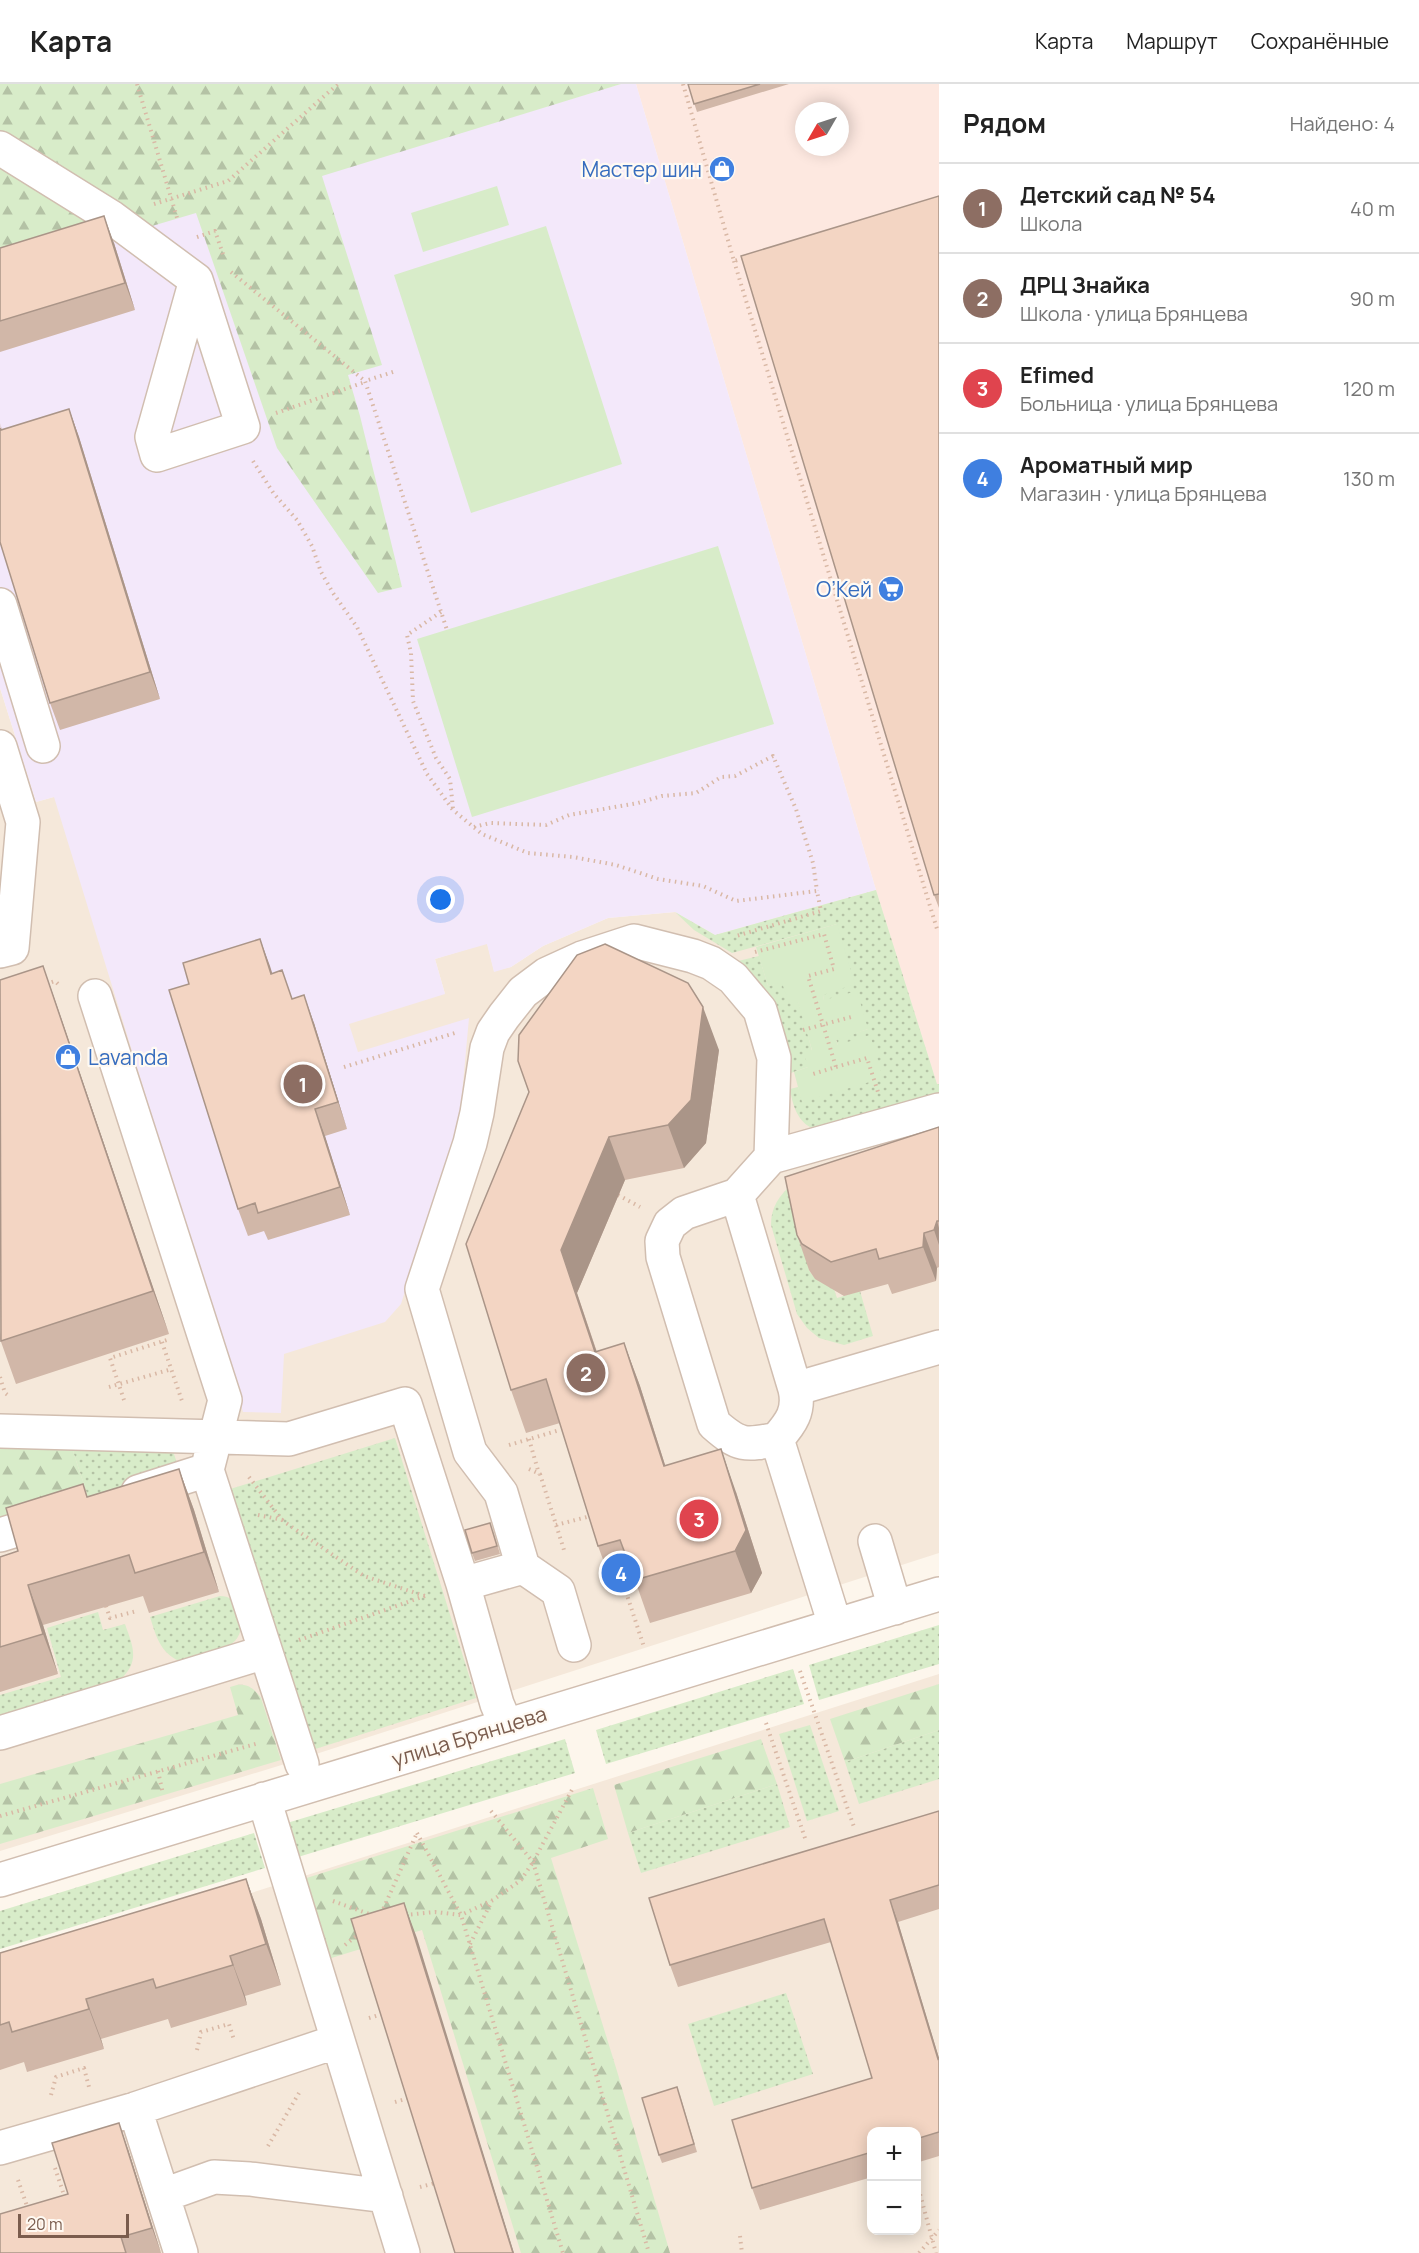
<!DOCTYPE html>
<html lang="ru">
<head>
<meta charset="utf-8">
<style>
	:root { --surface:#fff; --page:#f2f2f2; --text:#222; --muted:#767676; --line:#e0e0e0; --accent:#e76f51 }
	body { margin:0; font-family:Manrope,sans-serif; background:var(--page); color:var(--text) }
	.controls { position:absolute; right:18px; bottom:18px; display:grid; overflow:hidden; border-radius:12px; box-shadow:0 3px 15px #0003 }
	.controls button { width:54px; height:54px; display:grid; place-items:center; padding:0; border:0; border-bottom:2px solid var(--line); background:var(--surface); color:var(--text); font:30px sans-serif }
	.compass { position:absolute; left:795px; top:18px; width:54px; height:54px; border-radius:50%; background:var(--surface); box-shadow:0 3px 15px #0003; rotate:231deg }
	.scale { position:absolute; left:18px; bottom:15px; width:111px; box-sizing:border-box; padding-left:6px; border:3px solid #7a5c4d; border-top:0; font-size:16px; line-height:21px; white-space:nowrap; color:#7a5c4d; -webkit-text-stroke:4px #fffaf3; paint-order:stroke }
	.you { position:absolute; left:441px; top:816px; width:21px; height:21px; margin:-15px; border:4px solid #fff; border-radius:50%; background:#1a73e8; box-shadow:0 0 0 9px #1a73e833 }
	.badge { display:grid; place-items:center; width:39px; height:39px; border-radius:50%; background:var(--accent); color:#fff; font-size:20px; font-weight:700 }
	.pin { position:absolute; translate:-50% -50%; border:3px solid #fff; box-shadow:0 2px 6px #0006 }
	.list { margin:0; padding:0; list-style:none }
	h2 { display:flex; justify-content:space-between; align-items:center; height:78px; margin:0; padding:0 24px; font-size:26px }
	h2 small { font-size:20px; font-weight:400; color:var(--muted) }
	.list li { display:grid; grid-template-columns:39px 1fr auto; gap:18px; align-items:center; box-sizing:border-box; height:90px; padding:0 24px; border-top:2px solid var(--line) }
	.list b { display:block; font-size:22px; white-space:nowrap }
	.list p { margin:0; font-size:20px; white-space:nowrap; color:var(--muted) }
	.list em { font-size:20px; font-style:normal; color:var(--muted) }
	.map { position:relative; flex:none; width:939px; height:2169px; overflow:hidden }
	header { display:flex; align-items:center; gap:36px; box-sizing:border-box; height:84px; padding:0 30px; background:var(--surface); border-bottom:2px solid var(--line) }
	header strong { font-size:28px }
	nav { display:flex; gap:33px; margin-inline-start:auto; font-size:21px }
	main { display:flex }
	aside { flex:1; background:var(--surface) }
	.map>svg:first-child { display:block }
	.residential { fill:#f5e8da; fill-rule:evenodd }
	.commercial { fill:#fde8e0; fill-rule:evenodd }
	.education { fill:#f3e8fa }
	.grass { fill:url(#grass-dots) }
	.forest { fill:url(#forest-firs) }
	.park { fill:#d8ecc9 }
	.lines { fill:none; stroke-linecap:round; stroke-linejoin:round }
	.minor-casing { stroke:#d1beb0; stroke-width:36 }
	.path { stroke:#d9b8a5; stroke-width:4; stroke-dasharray:1.5 4.5; stroke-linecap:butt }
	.minor { stroke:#fff; stroke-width:33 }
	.wall { fill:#d1b7a8 }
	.shaded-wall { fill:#aa9588 }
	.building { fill:#f3d5c3; stroke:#aa9588; stroke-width:1.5 }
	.labels { text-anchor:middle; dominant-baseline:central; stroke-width:4.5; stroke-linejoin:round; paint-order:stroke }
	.shop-label { font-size:21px; fill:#366cbe; stroke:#fffaf3; text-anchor:end }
	.street-label { font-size:21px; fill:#7a5c4d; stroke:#fffaf3 }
</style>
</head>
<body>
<header>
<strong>Карта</strong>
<nav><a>Карта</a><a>Маршрут</a><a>Сохранённые</a></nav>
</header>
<main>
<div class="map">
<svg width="939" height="2169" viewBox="0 0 939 2169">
	<defs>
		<pattern id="grass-dots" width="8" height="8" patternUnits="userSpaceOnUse" patternTransform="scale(1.5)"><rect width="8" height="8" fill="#d8ecc9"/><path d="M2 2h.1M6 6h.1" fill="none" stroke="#b4c2a5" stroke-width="1.8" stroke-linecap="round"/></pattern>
		<pattern id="forest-firs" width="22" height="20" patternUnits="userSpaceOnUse" patternTransform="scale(1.5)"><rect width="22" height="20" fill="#d8ecc9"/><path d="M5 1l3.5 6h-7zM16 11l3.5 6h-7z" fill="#b4c2a5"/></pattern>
	</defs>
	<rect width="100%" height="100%" fill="#fdf6ec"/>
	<path class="residential" d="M0,604L36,718L260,655L445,910L435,875L487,859L494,887L511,883L543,862L608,834L675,828L715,851L876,806L937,1000H939V1469L288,1679L0,1767Z
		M939,1590V2169H0V1889ZM872,2048H916V2146H872Z"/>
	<path class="commercial" d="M636,0H939V1000H937L876,806ZM804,27H840V63H804Z"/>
	<path class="education" d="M621,0H636L876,806L715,851L675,828L608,834L543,862L511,883L494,888L487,860L435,875L445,910L349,940L358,968L469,934L460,1032L401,1220L385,1238L284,1270L281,1329L243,1328L54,713L36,718L0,604V187Z"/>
	<path class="grass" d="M876,806L937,1000H939V1012L825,1045C821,1044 814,1045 810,1043C797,1036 792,1019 790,1005L798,1003L803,1018L838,961L836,955L868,945L824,917L823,911L837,840L732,869L694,846L675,828L715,851Z
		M759,872L768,902L782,898L798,917L804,935L812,967L808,983L788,990L761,909L738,877Z
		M792,1100L809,1186C815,1196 821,1200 833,1202L837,1214L860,1207L873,1252L844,1261L819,1254L807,1244L797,1230L771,1141C771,1123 779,1112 792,1100Z
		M395,1354L476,1614L309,1667L227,1406Z
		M70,1358L173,1367L177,1379L172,1386L88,1413Z
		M220,1512C230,1512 233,1516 237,1525C255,1567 207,1569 179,1577C160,1568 156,1552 150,1533Z
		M98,1528L103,1546L125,1540C133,1563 140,1576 121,1595L0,1631V1611L61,1593L47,1544Z
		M939,1541V1580L819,1616L809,1581Z
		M793,1585L804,1620L606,1680L596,1646Z
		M810,1641L839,1727L807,1737L779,1650Z
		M939,1646V1695L859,1720L845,1678Z
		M565,1655L575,1689L298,1773L287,1739Z
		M777,1700L790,1743L641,1789L628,1749Z
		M254,1749L265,1784L0,1865V1827Z
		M786,1909L813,1990L714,2022L688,1940Z"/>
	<path class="forest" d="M0,0H621L322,92L382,281L348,291L360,332L402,503L378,509L277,364L196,129L0,187Z
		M0,1358H70L88,1413L0,1440Z
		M939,1600V1646L845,1678L830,1635Z
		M237,1601C249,1600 254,1605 261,1614L281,1676L0,1760V1700L238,1631L230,1603Z
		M761,1655L777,1700L628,1749L614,1701Z
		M593,1704L608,1755L551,1774L617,1987L670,2169H521L422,1846L325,1876L297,1797Z"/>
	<path class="park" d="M497,102L509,141L423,168L411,129Z
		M546,142L622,380L471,429L394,191Z
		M718,462L774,640L472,733L417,555Z
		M837,840L855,900L823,911L824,916L857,907L868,945L836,956L838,961L870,951L883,994L802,1018L794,988L808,983L804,969L812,966L798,918L789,919L782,899L768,902L756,863Z"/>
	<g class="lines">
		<g class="minor-casing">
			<path id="minor" d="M0,64L111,133L196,196L243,343L157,371L152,353L196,196
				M0,521L43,662
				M0,663L23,738L12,864L0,867
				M95,912L225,1316L207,1386L138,1408
				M737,1111L795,1305
				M0,1347L289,1355L405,1320L463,1500L497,1620L506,1641
				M777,1355C791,1339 800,1327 795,1305L939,1263
				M207,1386L302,1680
				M0,1451L55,1434
				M875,1457L895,1524
				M523,1483L558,1507L574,1561
				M463,1500L523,1483L501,1409L470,1368L422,1205L470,1059L477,1029L487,964L493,948L504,932L523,908L547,890L582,874L634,857L693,872L711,879L733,894L760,926L774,974L771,1073
				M835,1541L777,1355C745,1362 739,1362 714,1340L663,1173L662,1157L670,1140L684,1129L737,1111L771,1073L939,1026
				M0,1649L265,1568
				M264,1715L403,2169
				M0,1796L939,1510
				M135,2025L181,2169
				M0,2064L135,2025L338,1957
				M164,2111L214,2093L250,2095L386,2112"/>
		</g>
		<path class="path" d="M137,0L178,137
			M683,0L734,177L744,174
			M154,120L228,97L338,0
			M197,153L215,147L224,173
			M734,177L937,845L939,844
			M231,188L365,297
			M393,288L365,297L447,546
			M276,329L365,298
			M253,377L274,410L297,436L312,462L321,488L333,509L357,543L427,690L453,726L482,750L528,769L573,773L616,781L658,795L703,802L736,817L817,807L821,827L736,852
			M441,528L407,551L411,569L413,617L436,674L450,695L453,725
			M474,743L490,739L546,741L569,731L638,719L662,712L696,709L721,693L735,692L773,672L796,725L813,779L817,807
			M755,868L824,850L834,885L808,892L836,983L810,991
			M46,900L55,897L61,903
			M803,946L851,933
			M344,983L455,949
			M836,983L867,974L878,1008
			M618,1111L640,1123
			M162,1258L182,1317
			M0,1293L5,1309L9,1312
			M109,1303L172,1285
			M124,1316L110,1274L170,1255
			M529,1355L539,1390
			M509,1361L560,1346
			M529,1385L540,1390L564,1466
			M249,1393L283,1437L364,1492L425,1512
			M258,1431L283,1436
			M556,1441L587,1433
			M624,1502L644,1563
			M106,1522L110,1534L137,1527
			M299,1556L425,1512
			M800,1587L854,1743
			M766,1639L806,1757
			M158,1687L163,1710
			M491,1727L533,1778L649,2169
			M0,1732L259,1659
			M417,1749L461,1831L563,2169
			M333,1817L372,1831
			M381,1830L417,1749
			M405,1831L435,1828L461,1831L493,1816L521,1796L533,1778L574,1702
			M470,1860L492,1817
			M345,1861L360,1849
			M369,1934L382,1930
			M197,1966L201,1948L229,1940L234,1956
			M51,2011L56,1993L84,1984L89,2003
			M395,2018L409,2014
			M268,2062L299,2009
			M55,2084L65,2114
			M18,2096L28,2125
			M917,2099L936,2169
			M420,2103L435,2099
			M740,2152L742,2169
			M919,2169L939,2146"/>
		<use href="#minor" class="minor"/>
	</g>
	<path class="wall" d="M688,0H789L697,28Z
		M939,112V824L934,811Z
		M114,159L135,226L0,268V164Z
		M69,325L79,353L160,615L60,646L50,619L0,339L2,346Z
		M43,882L58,925L169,1250L16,1300L0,1255Z
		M272,889L293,915L314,939L347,1045L325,1052L350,1131L268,1156L264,1147L248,1152L238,1125Z
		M719,966L706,1059L684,1084L625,1096L577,1209L597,1268L624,1259L640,1302L665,1381L736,1408L762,1489L751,1509L650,1539L636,1499L614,1505L598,1462L560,1339L526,1349L511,1306L466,1160Z
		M939,1043V1183L937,1184L936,1197L892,1210L888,1200L844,1212L815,1195L809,1186L797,1151Z
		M179,1385L194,1426L219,1508L149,1529L143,1512L43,1541L58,1590L0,1608V1473L18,1467L83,1400L87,1413Z
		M493,1447L500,1470L475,1477L472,1469Z
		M939,1727V1825L898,1838L939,1974V2072L916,2079V2048H872V2093L760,2126L752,2104L872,1994L831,1858L678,1903L670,1881Z
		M246,1795L261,1835L281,1901L245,1912L247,1921L171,1944L168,1935L101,1955L104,1965L27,1988L24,1978L0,1986V1869Z
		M680,2011L697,2068L662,2079L659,2071Z
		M128,2065L161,2169H0L68,2110Z"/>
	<path class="shaded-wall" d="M104,132L114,159L135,226L125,199Z
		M69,325L79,353L160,615L150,588Z
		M260,855L270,882L281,917L271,890Z
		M43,882L58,925L169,1250L153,1207Z
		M304,911L314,939L347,1045L338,1018Z
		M703,923L719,966L706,1059L684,1084L668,1041Z
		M315,1025L325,1052L350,1131L340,1103Z
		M609,1053L625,1096L577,1209L611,1311L595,1268L561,1166Z
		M937,1137L939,1144V1161L934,1146Z
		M924,1149L937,1184L936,1197L923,1163Z
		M624,1259L640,1302L679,1425L664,1382Z
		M721,1365L736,1408L762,1489L751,1509L735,1467Z
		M179,1385L194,1426L219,1508L204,1468Z
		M28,1501L43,1541L58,1590L43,1550Z
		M246,1795L261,1835L281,1901L266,1860Z
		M890,1816L898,1838L939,1974V1978Z
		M404,1819L417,1854L514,2169H513Z
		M230,1872L245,1912L247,1921L233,1881Z
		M86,1915L101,1955L104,1965L89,1925Z
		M119,2039L128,2065L161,2169L152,2144Z"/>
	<path class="building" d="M688,0H760L694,20Z
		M939,112V810L934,811L741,172Z
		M104,132L125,199L0,237V164Z
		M69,325L150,588L50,619L0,458V344L1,346Z
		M260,855L271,890L282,886L292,915L304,911L338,1018L315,1025L340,1103L258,1129L255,1119L238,1125L169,906L189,900L183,879Z
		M605,860L688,899L703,923L691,1016L668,1041L609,1053L561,1166L595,1268L624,1259L664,1382L721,1365L746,1446L735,1467L635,1496L620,1456L598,1462L546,1295L511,1306L466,1160L529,1008L518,977L519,951L577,871Z
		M43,882L153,1207L1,1257L0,896Z
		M939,1043V1137H937L934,1146L924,1149L923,1163L879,1175L876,1165L831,1178L802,1160L797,1151L785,1093Z
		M179,1385L204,1468L135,1489L129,1471L28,1501L43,1550L0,1563V1473L18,1467L6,1424L83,1400L87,1413Z
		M490,1439L497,1462L472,1469L465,1446Z
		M939,1727V1801L890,1816L938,1975L939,1974V2048L916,2055V2048H872V2068L752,2104L732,2036L872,1994L824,1835L670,1881L649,1814Z
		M246,1795L266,1860L230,1872L233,1881L156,1904L153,1895L86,1915L89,1925L12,1948L9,1938L0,1941V1869Z
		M404,1819L513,2169H455L351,1835Z
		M677,2003L694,2060L659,2071L642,2014Z
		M119,2039L152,2144L121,2153L126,2169H0V2130L68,2110L52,2059Z"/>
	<defs>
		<g id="shop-disc" transform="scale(1.35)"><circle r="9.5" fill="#3f7fe0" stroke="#fffaf3"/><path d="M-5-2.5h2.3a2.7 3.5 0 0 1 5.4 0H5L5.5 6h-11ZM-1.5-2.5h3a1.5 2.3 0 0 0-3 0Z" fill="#fff"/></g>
		<g id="supermarket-disc" transform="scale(1.35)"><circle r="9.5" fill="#3f7fe0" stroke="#fffaf3"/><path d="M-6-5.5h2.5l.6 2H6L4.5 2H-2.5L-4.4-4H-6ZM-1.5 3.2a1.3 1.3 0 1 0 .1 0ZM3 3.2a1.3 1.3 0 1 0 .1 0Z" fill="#fff"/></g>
	</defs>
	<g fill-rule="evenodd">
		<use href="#shop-disc" x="722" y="85"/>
		<use href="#supermarket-disc" x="891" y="505"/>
		<use href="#shop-disc" x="68" y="973"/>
	</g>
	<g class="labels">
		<g class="shop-label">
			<text x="702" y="85">Мастер шин</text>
			<text x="872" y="505">О’Кей</text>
			<text x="88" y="973" text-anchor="start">Lavanda</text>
		</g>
		<g class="street-label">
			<text transform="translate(469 1652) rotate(-17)">улица Брянцева</text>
		</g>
	</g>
</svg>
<div class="controls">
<button>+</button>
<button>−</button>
</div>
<svg class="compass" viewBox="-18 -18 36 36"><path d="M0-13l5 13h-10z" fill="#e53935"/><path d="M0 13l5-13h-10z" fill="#767676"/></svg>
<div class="scale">20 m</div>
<div class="you"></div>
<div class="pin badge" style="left:303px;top:1000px;background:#8d6e63">1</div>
<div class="pin badge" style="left:586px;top:1289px;background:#8d6e63">2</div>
<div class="pin badge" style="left:699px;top:1435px;background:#e0444e">3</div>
<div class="pin badge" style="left:621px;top:1489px;background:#3f7fe0">4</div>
</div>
<aside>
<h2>Рядом<small>Найдено: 4</small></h2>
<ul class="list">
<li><span class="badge" style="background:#8d6e63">1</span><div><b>Детский сад № 54</b><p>Школа</p></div><em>40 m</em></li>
<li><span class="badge" style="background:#8d6e63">2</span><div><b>ДРЦ Знайка</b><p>Школа · улица Брянцева</p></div><em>90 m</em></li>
<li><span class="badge" style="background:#e0444e">3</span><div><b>Efimed</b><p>Больница · улица Брянцева</p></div><em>120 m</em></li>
<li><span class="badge" style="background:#3f7fe0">4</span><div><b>Ароматный мир</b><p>Магазин · улица Брянцева</p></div><em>130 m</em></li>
</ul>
</aside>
</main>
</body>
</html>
